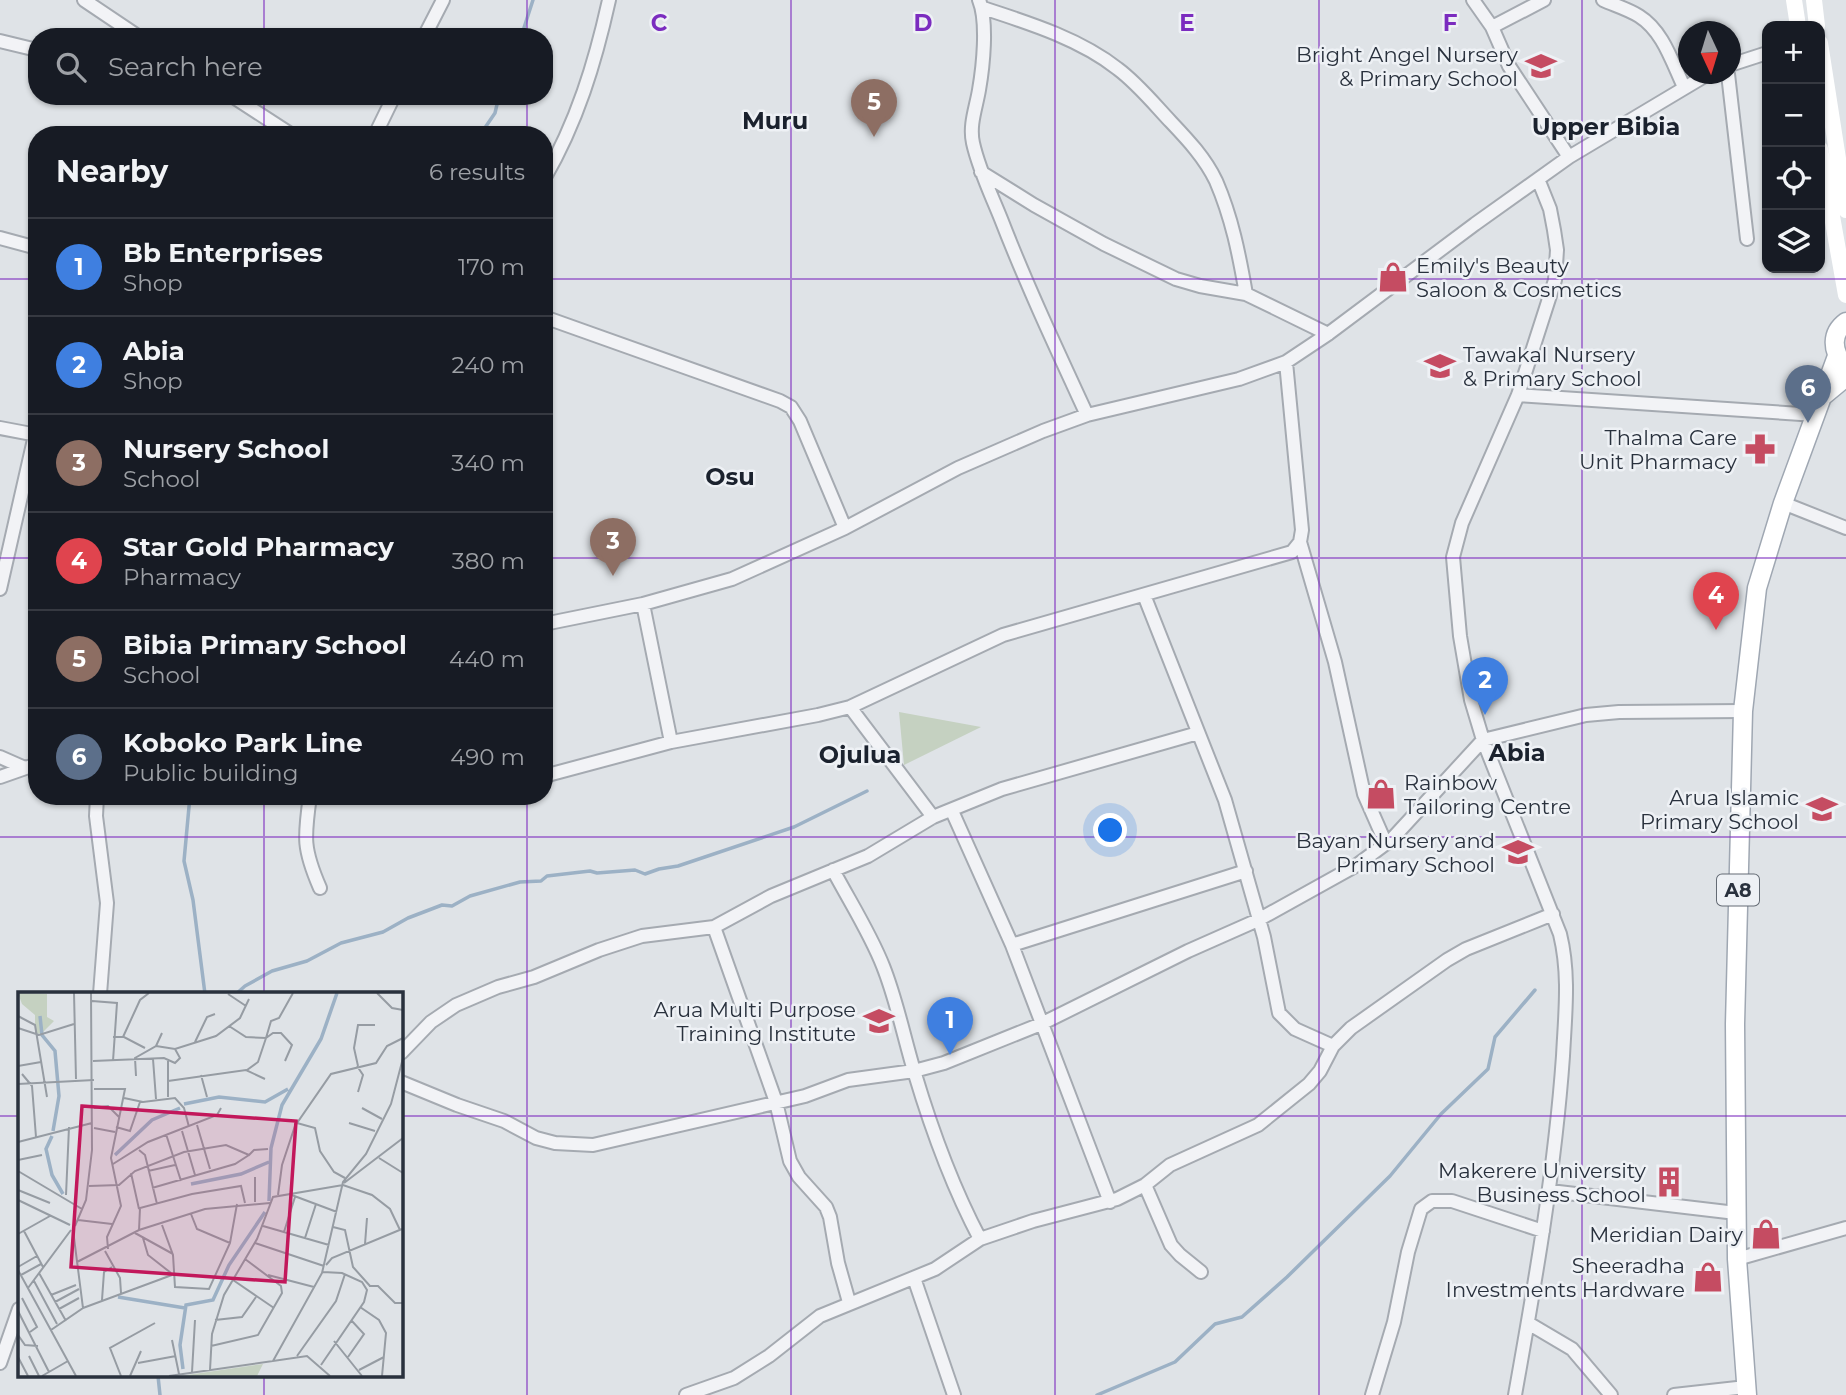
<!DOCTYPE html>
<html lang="en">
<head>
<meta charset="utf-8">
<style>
	:root { --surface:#171b24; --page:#242831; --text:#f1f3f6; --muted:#9ea1a6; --line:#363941; --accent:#c54c62 }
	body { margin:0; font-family:Montserrat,sans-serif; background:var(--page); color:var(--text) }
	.controls { position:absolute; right:21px; top:21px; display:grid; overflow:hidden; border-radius:14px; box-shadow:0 2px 5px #0004 }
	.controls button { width:63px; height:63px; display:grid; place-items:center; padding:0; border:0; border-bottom:2px solid var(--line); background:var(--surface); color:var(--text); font:35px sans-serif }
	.compass { position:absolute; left:1678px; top:21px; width:63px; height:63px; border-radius:50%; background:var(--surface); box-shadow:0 2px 5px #0004; rotate:176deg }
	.you { position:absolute; left:1111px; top:831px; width:24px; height:24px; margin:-18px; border:5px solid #fff; border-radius:50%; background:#1a73e8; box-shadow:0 0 0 10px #1a73e833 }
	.badge { display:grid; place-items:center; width:46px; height:46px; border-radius:50%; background:var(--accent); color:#fff; font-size:23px; font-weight:700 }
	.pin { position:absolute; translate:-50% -58px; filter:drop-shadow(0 2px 4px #0008) }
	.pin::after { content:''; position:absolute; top:37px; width:24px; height:21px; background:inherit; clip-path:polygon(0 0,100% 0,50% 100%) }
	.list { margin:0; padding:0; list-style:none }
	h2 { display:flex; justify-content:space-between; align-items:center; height:91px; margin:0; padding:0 28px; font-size:30px }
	h2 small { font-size:23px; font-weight:400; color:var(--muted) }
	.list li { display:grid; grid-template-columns:46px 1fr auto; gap:21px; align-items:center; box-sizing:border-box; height:98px; padding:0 28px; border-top:2px solid var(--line) }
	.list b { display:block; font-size:26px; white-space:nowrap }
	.list p { margin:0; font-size:23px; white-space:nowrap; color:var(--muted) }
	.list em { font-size:23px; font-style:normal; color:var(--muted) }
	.icon { flex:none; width:38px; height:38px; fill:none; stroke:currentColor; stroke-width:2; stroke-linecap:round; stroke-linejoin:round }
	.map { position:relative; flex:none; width:1846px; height:1395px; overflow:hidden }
	.search { position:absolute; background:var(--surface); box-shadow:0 2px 5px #0004; left:28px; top:28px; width:525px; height:77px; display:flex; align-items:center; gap:18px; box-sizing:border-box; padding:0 24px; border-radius:28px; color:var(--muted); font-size:26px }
	.panel { position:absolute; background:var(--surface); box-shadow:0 2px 5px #0004; left:28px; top:126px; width:525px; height:679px; border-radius:28px }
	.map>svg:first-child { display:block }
	.green { fill:#c5d1c1 }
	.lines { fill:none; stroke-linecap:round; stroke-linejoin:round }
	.stream { stroke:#9cb1c5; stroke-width:3.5 }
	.street-casing { stroke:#a5aab1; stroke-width:16 }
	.primary-casing { stroke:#9fa7b2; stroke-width:21 }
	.street { stroke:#f2f3f6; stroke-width:12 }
	.secondary { stroke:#fff; stroke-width:16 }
	.primary { stroke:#fff; stroke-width:18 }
	.grid { fill:none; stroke:#7b2cbf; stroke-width:2; stroke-opacity:0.55 }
	.labels { text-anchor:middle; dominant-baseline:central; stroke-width:5; stroke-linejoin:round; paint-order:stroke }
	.shield { fill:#eef1f5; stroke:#646b74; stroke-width:2 }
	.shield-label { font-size:19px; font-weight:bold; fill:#29313d }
	.poi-label { font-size:21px; fill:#29313d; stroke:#eef1f5; text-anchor:end }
	.quarter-label { font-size:24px; font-weight:bold; fill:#1b222e; stroke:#eef1f5 }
	.inset-river { fill:none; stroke:#9cb1c5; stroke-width:3.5 }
	.inset-road { fill:none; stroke:#969ca3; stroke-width:2 }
	.view { fill:#c2185b; fill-opacity:0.15; stroke:#c2185b; stroke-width:3.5 }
	.inset-edge { fill:none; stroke:#29313d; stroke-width:3.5 }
	.grid-label { font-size:23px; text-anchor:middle; font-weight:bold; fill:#7b2cbf; stroke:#eef1f5; stroke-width:5; stroke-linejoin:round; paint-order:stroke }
</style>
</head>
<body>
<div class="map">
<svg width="1846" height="1395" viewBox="0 0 1846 1395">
	<rect width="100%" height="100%" fill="#dfe3e7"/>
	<path class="green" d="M899,712L981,727L904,765Z"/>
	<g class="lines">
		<path class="stream" d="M521,37L533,0
			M480,135L495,113L499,96
			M190,796L184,861L193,900L205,994
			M236,994L245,986L272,971L307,961L341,943L383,932L408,918L442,905L452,906L470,896L520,882L541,881L547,876L590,871L597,873L635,870L645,874L659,869L678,866L794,827L867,791
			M158,1376L160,1395
			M1097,1395L1175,1362L1215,1324L1242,1317L1287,1277L1390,1176L1441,1114L1488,1069L1495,1037L1535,990"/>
		<g class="street-casing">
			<path id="street" d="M84,0L139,37
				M979,0C988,22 983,67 979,90C976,108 969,125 973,143C979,170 991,194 1001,219C1027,286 1057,350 1087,415
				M1473,0L1492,27L1509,66L1569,157
				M1603,0C1614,5 1628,9 1639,16C1663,31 1672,62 1684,87
				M983,8C1029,23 1080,39 1118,69C1138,84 1154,104 1171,122C1188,140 1205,158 1216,181C1232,218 1239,254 1246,294
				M1492,27L1544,0
				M424,37L443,0
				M0,41L37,50
				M1730,65L1767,53
				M1728,74L1747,239
				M232,96L292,135
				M375,135L394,96
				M981,172L1034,205L1104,244L1176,279L1200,286L1246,294L1328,334
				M544,179C577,122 595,63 609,0
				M0,238L37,248
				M544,317L780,401L791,407L800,421L845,528
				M1518,395L1816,415
				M0,428L37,435
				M1783,503L1846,528
				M1300,542L1335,662L1364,794L1386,844
				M0,589L35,435
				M1144,595L1225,800L1264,937L1279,1013L1295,1029L1333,1046
				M643,604L671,742
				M544,624L643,604L732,579L845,528L958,468L1043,431L1087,415L1239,379L1286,362L1328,334L1475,224L1569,157L1708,74
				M850,707L933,817
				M0,757L25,768
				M544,776L671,742L818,715L850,707L1003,635L1292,552L1300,542L1302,530L1286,362
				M0,777L37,764
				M97,796L96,816L107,903L100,994
				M310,796C304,838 303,849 320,888
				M436,796H463
				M952,811L1012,945L1110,1202
				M833,870C850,902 870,933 883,966C897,1001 904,1038 915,1074C932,1131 952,1186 980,1239
				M714,927L776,1102L790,1161L799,1177L826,1207L830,1217L838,1263L849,1302
				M1012,945L1246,871
				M401,1053L431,1022L456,1005L498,987L534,977L599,950L642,936L714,927L771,896L868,856L933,817L1002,789L1198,733
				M401,1082L457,1105L504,1121L536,1138L555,1143L593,1145L805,1096L848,1080L914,1071L944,1063L1041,1024L1188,951L1258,920L1357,865L1392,839L1483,740L1586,715L1619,712L1743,711
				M1145,1185L1171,1245L1180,1255L1201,1272
				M1550,1191L1736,1213
				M1737,1259L1846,1228
				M914,1278L954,1395
				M1528,1323L1572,1349L1611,1395
				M0,1363L19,1309
				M686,1395L734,1378L769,1356L820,1316L935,1269L980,1239L1033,1221L1117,1199L1145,1185L1170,1165L1258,1125L1309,1084L1320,1071L1333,1046L1351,1028L1447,960L1466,949L1553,914
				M1372,1395L1394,1322L1408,1252L1421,1209L1432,1201H1452L1543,1231
				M1515,1395C1535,1283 1555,1170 1563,1056C1565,1015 1570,975 1560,934L1483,740L1471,700L1460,636L1453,557L1462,523L1518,395L1555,280L1557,250L1554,230L1550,209L1538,179
				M1674,1395L1746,1387"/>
		</g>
		<g class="primary-casing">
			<path id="primary" d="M1843,364C1832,350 1831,333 1846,322
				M1823,396L1846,377
				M1747,1395L1737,1259L1735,1024L1743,711L1757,588L1783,503L1837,356"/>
		</g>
		<use href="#street" class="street"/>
		<path class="secondary" d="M1794,0L1798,26
			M1814,0L1817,26
			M1820,43L1846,210
			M1820,149L1846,295"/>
		<use href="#primary" class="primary"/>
	</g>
	<path class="grid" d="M264,0V37M527,0V37M791,0V1395M1055,0V1395M1319,0V1395M1582,0V1395M264,96V135M527,96V135M0,279H37M544,279H1846M0,558H37M544,558H1846M264,796V994M527,796V1395M0,837H1846M0,1116H19M401,1116H1846M264,1376V1395"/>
	<defs>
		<g id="school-bare" transform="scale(2.415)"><path d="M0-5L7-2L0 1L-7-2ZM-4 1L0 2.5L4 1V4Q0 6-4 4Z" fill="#c54c62" stroke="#eef1f5" stroke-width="2.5" paint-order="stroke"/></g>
		<g id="shop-bare" transform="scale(2.415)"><path d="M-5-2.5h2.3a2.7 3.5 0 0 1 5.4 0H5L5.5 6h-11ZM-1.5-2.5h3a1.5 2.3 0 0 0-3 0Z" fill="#c54c62" stroke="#eef1f5" stroke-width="2.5" paint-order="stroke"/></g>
		<g id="pharmacy-bare" transform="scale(2.415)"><path d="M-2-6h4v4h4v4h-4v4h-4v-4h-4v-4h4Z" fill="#c54c62" stroke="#eef1f5" stroke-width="2.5" paint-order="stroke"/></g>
		<g id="university-bare" transform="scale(2.415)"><path d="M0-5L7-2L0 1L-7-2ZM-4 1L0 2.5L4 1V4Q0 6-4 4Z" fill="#c54c62" stroke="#eef1f5" stroke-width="2.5" paint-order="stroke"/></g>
		<g id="building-bare" transform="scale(2.415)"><path d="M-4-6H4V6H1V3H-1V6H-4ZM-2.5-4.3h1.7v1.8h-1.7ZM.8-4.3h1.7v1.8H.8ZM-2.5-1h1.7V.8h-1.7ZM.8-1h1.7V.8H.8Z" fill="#c54c62" stroke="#eef1f5" stroke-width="2.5" paint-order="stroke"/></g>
	</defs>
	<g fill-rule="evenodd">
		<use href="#school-bare" x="1541" y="66"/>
		<use href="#shop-bare" x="1393" y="277"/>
		<use href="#school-bare" x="1440" y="366"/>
		<use href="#pharmacy-bare" x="1760" y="449"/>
		<use href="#shop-bare" x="1381" y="794"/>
		<use href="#school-bare" x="1822" y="809"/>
		<use href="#school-bare" x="1518" y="852"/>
		<use href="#university-bare" x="879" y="1021"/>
		<use href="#building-bare" x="1669" y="1182"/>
		<use href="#shop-bare" x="1766" y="1234"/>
		<use href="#shop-bare" x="1708" y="1277"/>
	</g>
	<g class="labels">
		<rect class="shield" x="1717" y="874.5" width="42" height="31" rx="5"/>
		<g class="shield-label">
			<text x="1738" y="890">A8</text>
		</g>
		<g class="poi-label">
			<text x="1518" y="54">Bright Angel Nursery<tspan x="1518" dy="24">&amp; Primary School</tspan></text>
			<text x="1416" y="265" text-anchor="start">Emily's Beauty<tspan x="1416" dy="24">Saloon &amp; Cosmetics</tspan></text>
			<text x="1463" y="354" text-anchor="start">Tawakal Nursery<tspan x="1463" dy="24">&amp; Primary School</tspan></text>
			<text x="1737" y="437">Thalma Care<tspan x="1737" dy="24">Unit Pharmacy</tspan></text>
			<text x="1404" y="782" text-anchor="start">Rainbow<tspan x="1404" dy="24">Tailoring Centre</tspan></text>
			<text x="1799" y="797">Arua Islamic<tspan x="1799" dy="24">Primary School</tspan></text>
			<text x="1495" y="840">Bayan Nursery and<tspan x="1495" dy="24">Primary School</tspan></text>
			<text x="856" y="1009">Arua Multi Purpose<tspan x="856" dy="24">Training Institute</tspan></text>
			<text x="1646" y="1170">Makerere University<tspan x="1646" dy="24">Business School</tspan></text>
			<text x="1743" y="1234">Meridian Dairy</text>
			<text x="1685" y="1265">Sheeradha<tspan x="1685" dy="24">Investments Hardware</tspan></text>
		</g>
		<g class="quarter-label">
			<text x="775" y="120">Muru</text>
			<text x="1606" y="126">Upper Bibia</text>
			<text x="730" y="476">Osu</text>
			<text x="1517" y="752">Abia</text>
			<text x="860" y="754">Ojulua</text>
		</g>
	</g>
	<g transform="translate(18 992)">
		<rect width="385" height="385" fill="#dfe3e7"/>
		<path d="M0,1L29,2V25L36,29L24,41L17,42V23L4,12ZM245,372L239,384H162Z" fill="#c5d1c1"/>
		<path class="inset-river" d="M22,24L24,43L37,59L41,104L35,139M166,112L201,105L247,110L270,97M34,144L28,157L34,183L45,202M97,163L134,128L162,116M173,192L223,182L251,170M251,209L253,156L264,113L303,47L319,1M100,305L167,316M165,377L162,353L168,313L195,308L211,273L247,220"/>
		<path class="inset-road" d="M56,1L58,87M359,1L374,16L385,18M210,2L228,14M74,9L99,11L95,69M0,24L17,33L29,105M211,34L228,45L248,46L253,29L261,26L275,1M0,36L21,43L56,32M95,45H106L127,56M105,45L122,8L131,1M177,50L189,25L197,22M138,54L157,57L198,44L222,26L231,7M135,67L138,107M150,67V105M75,69L146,66L157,71L162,66L157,57M0,74L23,70M339,74L345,83L340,100M340,74L336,56L340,33H357M229,78L240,70L248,46L255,41H263L274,53L267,69M4,82L14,94L18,145M183,83L189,105M118,84L117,66L138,54L144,41M150,89L228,78L247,87M0,92L76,88M0,96V118M76,97H107L93,166L103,214L89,245L90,257M106,106L125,110L157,106L166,116L171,135M76,116L90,114L101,125M344,116L364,127M279,131L297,136L302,159L316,180L327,186M331,131L357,139M179,133L192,177M98,135L112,139L122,110M76,136L97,140M164,139L177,183M148,142L163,189M0,150L74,131M121,158L127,163L139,212M361,166L385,181M0,168L24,163M95,172L130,150L199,123L203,116M0,179L64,217M130,179L157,173M113,181L121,217M326,191L385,146M71,194L101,193L117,179L166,160L208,153L231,163L236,158L250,157M134,196L217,172L231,163M0,198L32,211M271,202L319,220M48,203L51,135M260,203L264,173L277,134L313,82L358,71L369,54L385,46M0,208L52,233M237,210V185M173,222L179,237L212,251M60,228L94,232M144,233L155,263L157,295L191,297L212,251L219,212M57,234L68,208L74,158L73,1M245,234L311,253M315,235L327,238L335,275L352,294M121,238L122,216L174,202L223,194L227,211M6,239L25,275M266,240L277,205M117,241L155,262M0,242L32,224M125,246L130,263L153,281M287,246L298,212M237,251L306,274M347,252L349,226M87,259L102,286L103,301M59,270L121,238L187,217L252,211M308,273L314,266L384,237M0,275L19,264M0,278L58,384M21,281L48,329M3,283L23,272M250,283L296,295M215,288L256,316M16,289L39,332M351,294H360L377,311H385M10,296L53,238M33,303L58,293M4,306L19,335L12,340M84,308L86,280L94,275M37,310L61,297M342,315L361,328L368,341L364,384M65,316L154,283M41,317L61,306M0,319L31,380M197,328L224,325L238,305M33,338L65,316L55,238M0,343L7,353L20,354M154,348L161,382M316,349L344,384M193,354L240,343L264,301L263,294L227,267M11,364L21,384M279,364L318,309L327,282M0,365L10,384M330,365L346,342L333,328M255,369L304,281L325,190L348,162L373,112L385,66M120,371L158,364M303,373L346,310L349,298L344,290L324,281L305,280M192,378L194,342L206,303L239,247L255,205L325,193L354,203L372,217L382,238M341,378L366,365M174,380L177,328M24,384L50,369M103,384L92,356L137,331M112,384L123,359M151,384L289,364L312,384"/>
		<path class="view" d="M64,114L278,129L267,290L53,275Z"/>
		<rect width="385" height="385" class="inset-edge"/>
	</g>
	<g class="grid-label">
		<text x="659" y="31">C</text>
		<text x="923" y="31">D</text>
		<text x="1187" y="31">E</text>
		<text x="1450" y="31">F</text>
	</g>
</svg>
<div class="controls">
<button>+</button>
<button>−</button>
<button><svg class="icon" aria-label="locate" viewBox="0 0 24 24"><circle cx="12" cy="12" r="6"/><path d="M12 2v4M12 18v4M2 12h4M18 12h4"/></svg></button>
<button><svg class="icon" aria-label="layers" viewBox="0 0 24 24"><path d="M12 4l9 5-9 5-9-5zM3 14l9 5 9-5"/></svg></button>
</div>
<svg class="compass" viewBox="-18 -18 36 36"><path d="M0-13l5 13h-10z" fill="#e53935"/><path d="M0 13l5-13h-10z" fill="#9ea1a6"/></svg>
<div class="you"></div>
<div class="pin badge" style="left:950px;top:1055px;background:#3f7fe0">1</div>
<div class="pin badge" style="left:1485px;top:715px;background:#3f7fe0">2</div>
<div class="pin badge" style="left:613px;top:576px;background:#8d6e63">3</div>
<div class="pin badge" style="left:1716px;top:630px;background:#e0444e">4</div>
<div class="pin badge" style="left:874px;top:137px;background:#8d6e63">5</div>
<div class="pin badge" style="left:1808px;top:423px;background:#5c6f8a">6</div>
<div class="search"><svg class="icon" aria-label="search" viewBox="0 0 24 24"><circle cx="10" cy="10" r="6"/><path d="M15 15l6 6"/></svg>Search here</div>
<section class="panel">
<h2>Nearby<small>6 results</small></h2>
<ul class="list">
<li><span class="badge" style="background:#3f7fe0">1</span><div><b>Bb Enterprises</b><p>Shop</p></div><em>170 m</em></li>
<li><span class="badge" style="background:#3f7fe0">2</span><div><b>Abia</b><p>Shop</p></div><em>240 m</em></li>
<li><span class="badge" style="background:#8d6e63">3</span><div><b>Nursery School</b><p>School</p></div><em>340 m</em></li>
<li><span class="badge" style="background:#e0444e">4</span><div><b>Star Gold Pharmacy</b><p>Pharmacy</p></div><em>380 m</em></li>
<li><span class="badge" style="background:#8d6e63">5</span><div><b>Bibia Primary School</b><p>School</p></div><em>440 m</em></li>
<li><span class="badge" style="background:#5c6f8a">6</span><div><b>Koboko Park Line</b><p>Public building</p></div><em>490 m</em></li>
</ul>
</section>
</div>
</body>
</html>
